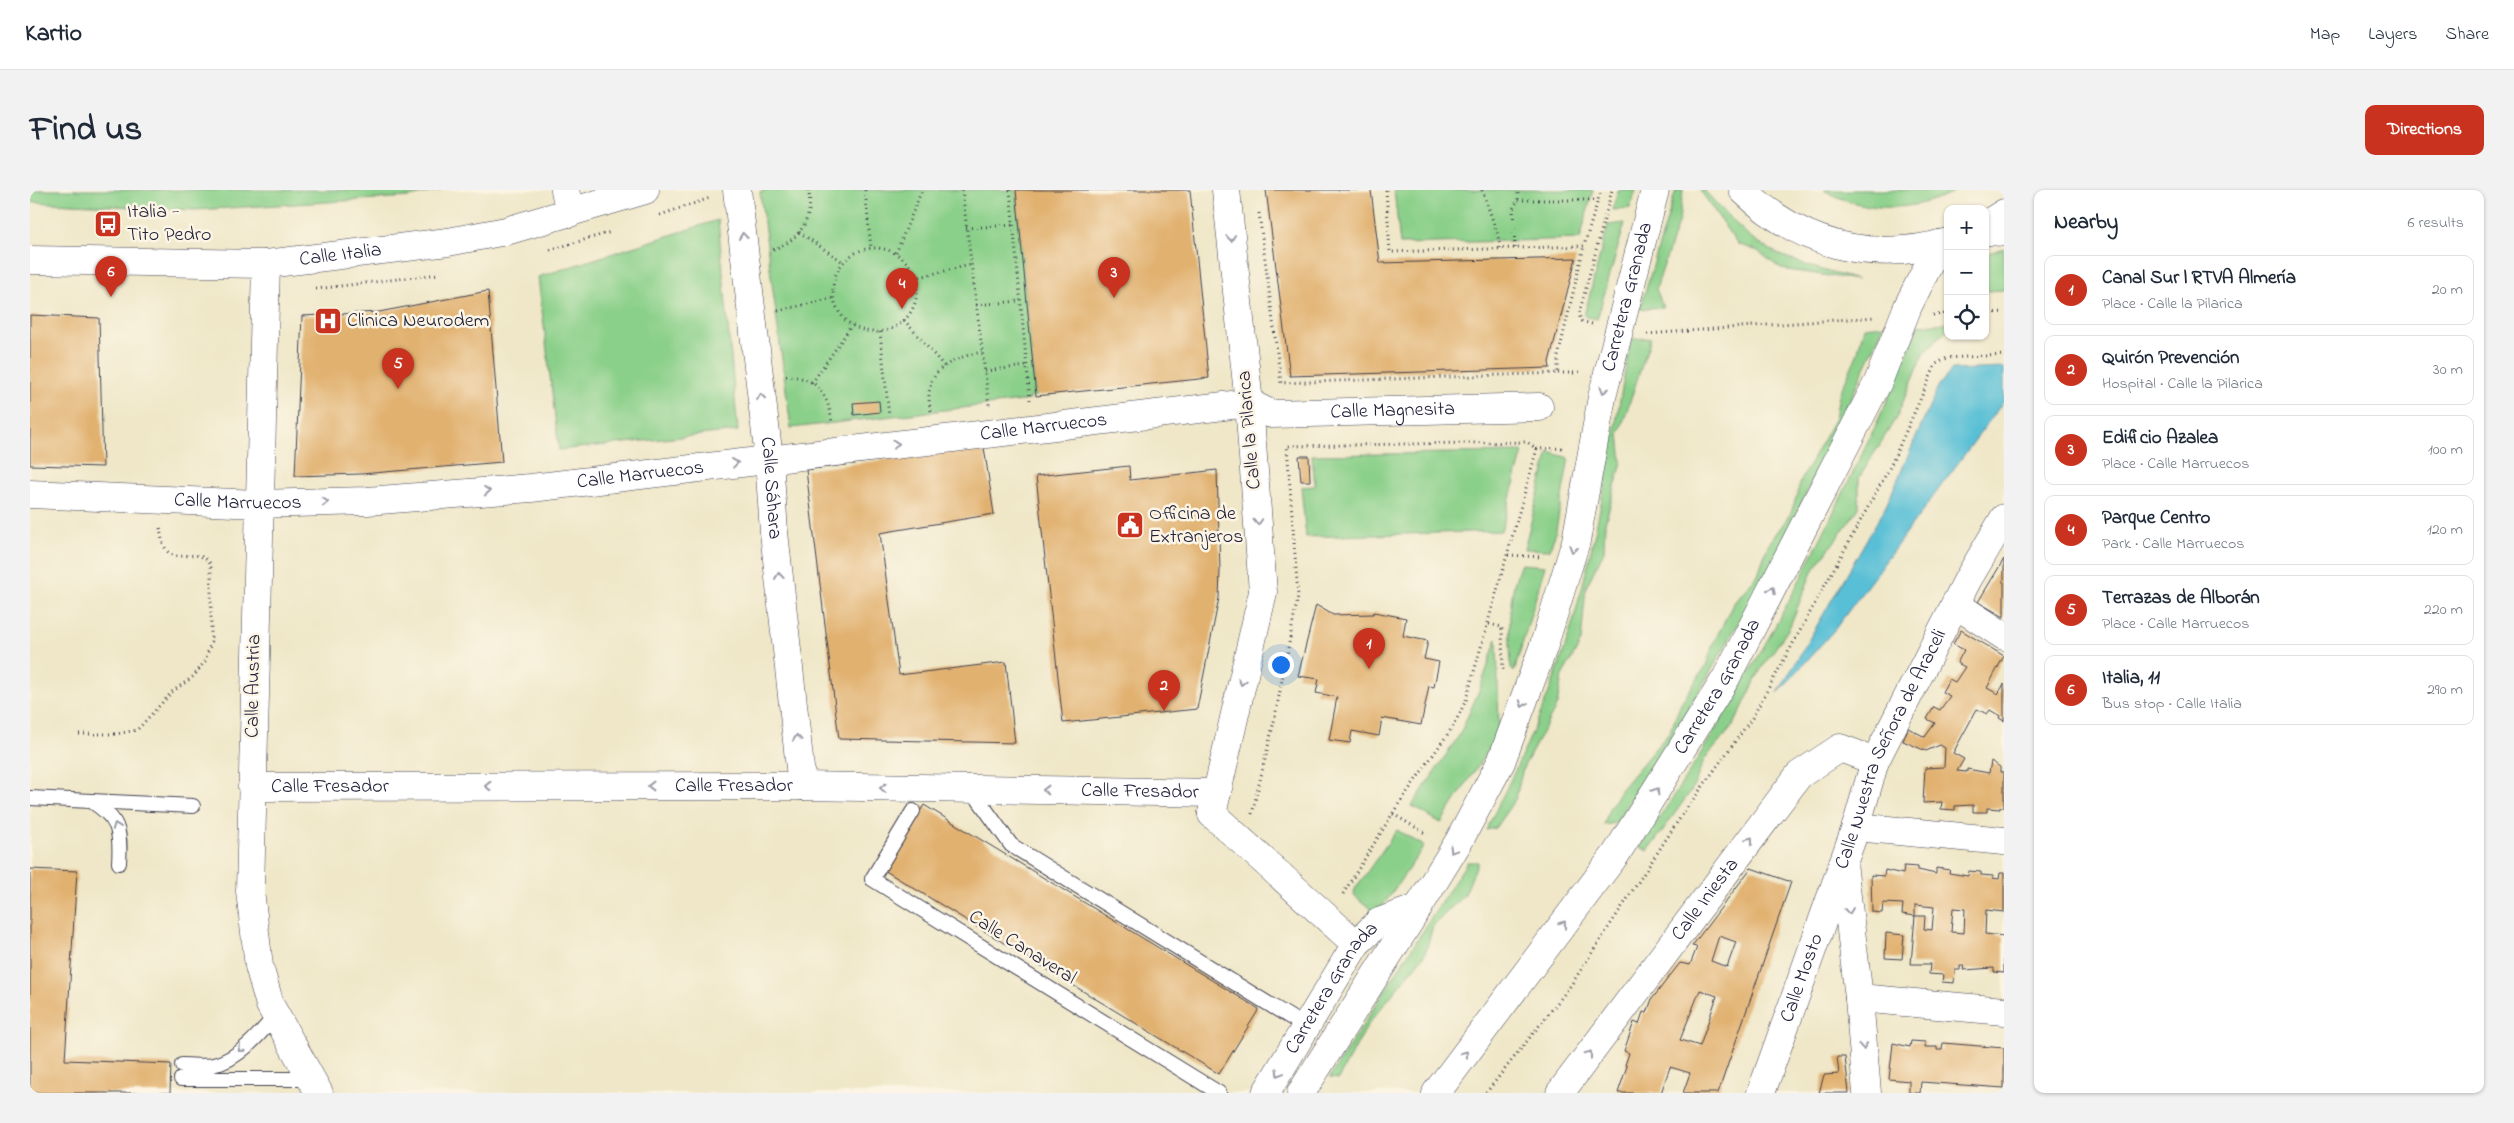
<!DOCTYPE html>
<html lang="en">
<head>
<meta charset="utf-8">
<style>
	:root { --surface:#fff; --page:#f2f2f3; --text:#1f2937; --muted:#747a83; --line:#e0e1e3; --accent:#c8321e }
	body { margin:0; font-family:"Indie Flower",sans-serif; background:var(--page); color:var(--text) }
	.controls { position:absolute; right:15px; top:15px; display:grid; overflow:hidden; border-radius:10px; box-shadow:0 1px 4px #0004 }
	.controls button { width:45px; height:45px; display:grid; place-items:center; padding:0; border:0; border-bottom:1px solid var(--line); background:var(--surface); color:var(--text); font:25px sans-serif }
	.you { position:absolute; left:1250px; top:474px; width:18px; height:18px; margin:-12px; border:4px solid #fff; border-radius:50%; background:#1a73e8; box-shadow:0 0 0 8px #1a73e833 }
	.badge { display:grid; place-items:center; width:32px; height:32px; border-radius:50%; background:var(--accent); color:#fff; font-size:16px; font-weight:700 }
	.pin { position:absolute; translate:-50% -41px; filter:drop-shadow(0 1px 2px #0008) }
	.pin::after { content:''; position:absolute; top:26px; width:18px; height:15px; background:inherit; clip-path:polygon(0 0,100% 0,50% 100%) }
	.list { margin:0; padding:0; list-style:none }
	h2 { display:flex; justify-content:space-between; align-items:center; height:65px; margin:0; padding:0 20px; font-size:21px }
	h2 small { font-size:16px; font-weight:400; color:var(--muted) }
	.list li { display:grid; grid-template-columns:32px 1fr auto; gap:15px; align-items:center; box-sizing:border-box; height:70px; margin:0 10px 10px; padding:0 10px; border:1px solid var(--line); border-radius:10px }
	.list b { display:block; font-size:19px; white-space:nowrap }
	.list p { margin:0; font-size:16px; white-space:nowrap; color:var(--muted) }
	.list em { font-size:16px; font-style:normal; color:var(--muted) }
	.icon { flex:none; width:28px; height:28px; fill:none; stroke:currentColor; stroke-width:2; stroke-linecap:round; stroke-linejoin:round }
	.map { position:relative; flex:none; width:1974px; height:903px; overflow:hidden; border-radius:10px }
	header { display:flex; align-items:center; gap:30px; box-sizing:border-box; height:70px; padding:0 25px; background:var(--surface); border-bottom:1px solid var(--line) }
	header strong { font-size:24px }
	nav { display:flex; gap:28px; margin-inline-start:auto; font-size:18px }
	.intro { display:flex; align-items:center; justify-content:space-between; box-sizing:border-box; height:120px; padding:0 30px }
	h1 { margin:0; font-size:35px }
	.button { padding:12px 22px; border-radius:10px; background:var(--accent); color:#fff; font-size:18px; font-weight:700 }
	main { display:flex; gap:30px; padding:0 30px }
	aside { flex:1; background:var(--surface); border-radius:10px; box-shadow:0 1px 4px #0004 }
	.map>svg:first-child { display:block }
	.green { fill:#8bd08a; stroke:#567962 }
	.water { fill:#58bfd6; stroke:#3d7088 }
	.building { fill:#e1b16f; fill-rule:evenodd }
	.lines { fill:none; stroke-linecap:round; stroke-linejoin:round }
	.lane-casing { stroke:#414050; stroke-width:16 }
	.street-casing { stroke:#414050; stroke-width:29 }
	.secondary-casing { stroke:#414050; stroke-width:29 }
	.primary-casing { stroke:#414050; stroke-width:29 }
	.path { stroke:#414050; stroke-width:3; stroke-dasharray:1 4; stroke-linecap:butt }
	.lane { stroke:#fff; stroke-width:14 }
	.street { stroke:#fff; stroke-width:28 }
	.secondary { stroke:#fff; stroke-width:28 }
	.primary { stroke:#fff; stroke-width:28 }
	.oneway { stroke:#9c9ca7 }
	.labels { text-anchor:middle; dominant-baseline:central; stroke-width:5; stroke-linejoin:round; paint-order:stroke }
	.poi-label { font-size:20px; fill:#22223b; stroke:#fcf5e5; text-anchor:start }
	.street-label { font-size:20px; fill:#22223b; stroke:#fcf5e5 }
</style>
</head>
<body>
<header>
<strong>Kartio</strong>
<nav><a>Map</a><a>Layers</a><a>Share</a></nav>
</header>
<div class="intro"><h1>Find us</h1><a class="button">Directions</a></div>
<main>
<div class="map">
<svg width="1974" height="903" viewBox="0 0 1974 903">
	<rect width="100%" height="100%" fill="#fcf5e5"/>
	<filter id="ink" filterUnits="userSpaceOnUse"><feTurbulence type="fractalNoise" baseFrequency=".02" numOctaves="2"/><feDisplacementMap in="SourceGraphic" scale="10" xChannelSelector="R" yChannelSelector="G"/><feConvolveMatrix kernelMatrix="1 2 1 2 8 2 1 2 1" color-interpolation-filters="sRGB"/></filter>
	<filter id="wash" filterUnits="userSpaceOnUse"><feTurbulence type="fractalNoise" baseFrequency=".0096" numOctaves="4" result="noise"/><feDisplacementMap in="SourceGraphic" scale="20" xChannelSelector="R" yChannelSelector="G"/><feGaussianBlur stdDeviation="1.12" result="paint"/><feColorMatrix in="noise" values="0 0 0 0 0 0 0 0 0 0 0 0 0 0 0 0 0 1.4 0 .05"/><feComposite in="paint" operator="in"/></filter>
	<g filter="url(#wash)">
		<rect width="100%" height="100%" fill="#efe7c8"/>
		<path class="green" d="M0,0H411L380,7L165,20L0,12Z
			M736,0H986L1006,206L1000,207V210L761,238L730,2Z
			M1364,0H1563L1550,49L1370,54Z
			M1588,0H1606L1600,18L1583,20Z
			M1646,0H1653L1649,30L1626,99L1633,117L1610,119Z
			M1670,0H1674C1688,15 1702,31 1717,44C1748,70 1790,79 1827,90L1751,79L1728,61L1707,54Z
			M1794,0H1927C1886,22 1834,24 1794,0Z
			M688,30L708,241L529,260L508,87Z
			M1595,33L1567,129L1554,126L1578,35Z
			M1974,58V100L1955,101V64Z
			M1918,133V138L1894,163L1866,228L1829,288V318L1782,382L1759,438L1731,479L1704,535L1674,570L1663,598L1618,661L1610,657C1675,561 1734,462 1786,358C1822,284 1860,212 1888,135Z
			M1854,135C1821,209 1788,282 1751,354C1702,450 1645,543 1586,633L1574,635L1579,619L1590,600L1640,541L1652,511L1676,476L1683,454L1703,414L1728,384L1738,355L1761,323L1772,288L1805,228L1809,205L1827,165L1834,137Z
			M1621,148L1589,244L1592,272L1575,333L1574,361L1556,397L1551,452L1532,486L1527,515L1493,578L1486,608L1465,638L1456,640C1482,588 1507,536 1527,481C1565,374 1580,260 1601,149Z
			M1493,262L1471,341L1276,347L1271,297L1285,296L1282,265Z
			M1519,262L1539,268L1525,345L1519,360L1494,359Z
			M1491,374L1515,376L1484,482L1481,479C1480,444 1476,407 1491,374Z
			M1467,448L1469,543L1411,633L1382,616L1430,544L1451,496Z
			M1367,640L1394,656L1350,720L1344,722L1324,705L1325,699Z
			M1437,672H1448L1435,704L1403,736L1395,764L1339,833L1308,889L1299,888Z"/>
		<path class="water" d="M1974,178V211L1805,439L1748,503L1856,316L1909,195L1922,180Z"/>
		<g id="blocks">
			<path class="building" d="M986,0H1160L1179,188L1006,206Z
				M1236,0H1341L1350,73L1546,68L1519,172L1520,178L1260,186Z
				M458,101L472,272L331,284L265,286L272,126L349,122Z
				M0,125L69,128L73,277L0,275Z
				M849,211L850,222L824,225L823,213Z
				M954,257L964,324L850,343L869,485L976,472L985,553L809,549L776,280Z
				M1269,266H1279L1280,291H1271Z
				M1099,276L1100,290L1187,280L1190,380L1189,408L1167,519L1033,533L1006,286Z
				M1974,369V427L1948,412Z
				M1286,415L1303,425L1343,424L1344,422L1376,428L1373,446L1398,451L1394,469L1409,472L1404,497L1399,496L1391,535L1352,528L1349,546L1322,541L1320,553L1299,550L1307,507L1286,503L1289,489L1268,486Z
				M1931,440L1974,466L1957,498L1968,504L1974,494V531L1969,528L1970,526L1960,520L1957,524L1947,519L1923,563L1934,569L1927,581L1937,582V579L1959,583L1961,571L1970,577V582H1974V617H1970V619L1957,618V622H1943V615L1925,616V620L1911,619L1912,612L1893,613L1895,578L1914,577L1915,558L1910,555L1896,561L1873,551L1878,538L1895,547L1905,533L1897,529L1904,517L1910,520L1920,506L1912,502L1919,489L1925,492L1935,477L1927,473L1934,460L1923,454Z
				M894,615L1229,819L1189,884L854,680Z
				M1874,676L1888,677V680L1906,684V678L1920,680L1919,683L1938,686L1939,681L1951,682V685L1963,686V688L1969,689L1970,683H1974V722L1956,720L1955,744L1974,746V783L1964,782V778L1933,780L1934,776H1930V780H1925L1924,793L1912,792L1913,785L1899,784L1900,774H1881L1885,726H1895L1894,739L1902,740L1904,717L1885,715V726L1872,724L1873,714L1853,713L1852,723L1842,722L1841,685L1854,686L1855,680L1873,684ZM1923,718L1935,719L1934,743L1921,742Z
				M1721,678L1761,692L1688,903H1653L1660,883L1640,877L1631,903H1588L1597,876L1595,875L1599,863L1594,861L1604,832L1609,834L1613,822L1617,823L1622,809L1650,773L1660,775L1667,757L1662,756ZM1689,746L1706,752L1697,777L1681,771ZM1670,800L1687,806L1670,856L1650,850Z
				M0,679L47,681L35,870L141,874L140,903H0Z
				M1856,743L1874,745L1872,769L1855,768Z
				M1881,851L1895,852V857H1907V860H1912L1913,853L1974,858V898L1891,892L1890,903H1879V891L1859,889L1863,853L1880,857Z
				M1807,867H1815L1819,903H1789L1794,885L1809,884Z"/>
		</g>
	</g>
	<g filter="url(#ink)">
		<use href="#blocks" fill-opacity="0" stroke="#414050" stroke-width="1"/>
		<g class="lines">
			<g class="lane-casing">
				<path id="lane" d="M941,599L981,655L1276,837
					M0,608L163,616
					M61,611C89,628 91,641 89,673
					M883,621L842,689L1189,903
					M152,875C162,875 173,877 183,875C208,870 230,844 246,825
					M151,889H281"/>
			</g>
			<g class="street-casing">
				<g id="street">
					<path d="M535,0L540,23"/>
					<path id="s1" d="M707,0L739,269L744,342L772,596"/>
					<path id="s2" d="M0,304L228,314L337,311L501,298L1219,213L1241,224L1509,217"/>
					<path d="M1925,414L1974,446"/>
					<path id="s3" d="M222,597L772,596L1187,603"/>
					<path d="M1182,624L1326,754"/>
					<path d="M1826,637L1974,651"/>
					<path d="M1813,673L1829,808L1837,903"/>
					<path d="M1829,808L1974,821"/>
					<path id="s4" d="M1236,903L1326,754L1349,732L1388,718"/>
					<path id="s5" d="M1530,903L1769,585L1810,558L1845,571"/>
				</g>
			</g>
			<g class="secondary-casing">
				<g id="secondary">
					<path d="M1955,41L1974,42"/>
					<path id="s6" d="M0,70L236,74L418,52L476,41L615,0"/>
					<path d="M236,74L220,701L229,776L240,815L289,903"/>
					<path d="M1182,624L1233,402L1219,213L1196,0"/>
					<path id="s7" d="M1731,903L1826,637L1845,571L1938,389L1974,328"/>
				</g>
			</g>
			<g class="primary-casing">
				<g id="primary">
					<path d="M1713,0C1771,56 1841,73 1918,52"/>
					<path d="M1955,35L1974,23"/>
					<path id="s8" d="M1271,903L1388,718L1429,651L1471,572L1513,458L1546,351L1572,207L1625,0"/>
					<path id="s9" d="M1406,903L1586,664L1696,488L1848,192L1878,116L1909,54"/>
				</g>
			</g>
			<path class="path" d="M835,0L841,58
				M932,0L959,215
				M980,0L1000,210
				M1356,0L1360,62L1554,56L1571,0
				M1452,0L1468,45L1470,59
				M1488,10H1568
				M1229,23L1251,193L1528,183V167L1554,56
				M630,25L680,8
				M936,38L983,35
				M769,42L813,72
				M1485,58L1483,19L1488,10V0
				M803 100a42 42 0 1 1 84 0a42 42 0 1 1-84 0Z
				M743,59C769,52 785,26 778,0
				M520,60L581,42
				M866,63L892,0
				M885,88L940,75
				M286,99L409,84
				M946,115L990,111
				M748,121L803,108
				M1955,123L1974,122
				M1903,125L1918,124
				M874,130L914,176
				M1562,134L1551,131L1549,124L1582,0
				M850,142L859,226
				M1617,144L1845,127
				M955,181L996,176
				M1528,183H1550
				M756,186C789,187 798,205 802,233
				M782,193L822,135
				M901,221C891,182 920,168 952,162
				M1478,365L1513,367
				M1459,434L1472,437L1473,481
				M49,544H86L107,540L142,502L164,486L175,471L181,452V375C165,349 135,390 130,337
				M1222,624L1245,527L1268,406L1257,256L1497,252L1507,259
				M1363,624L1395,643
				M1313,704L1368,615L1424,535L1436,510L1507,259L1535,258
				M1456,903L1539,798L1652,625L1722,528L1860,277L1906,174L1917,168L1974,165"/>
			<use href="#lane" class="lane"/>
			<use href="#street" class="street"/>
			<use href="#secondary" class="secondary"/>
			<use href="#primary" class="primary"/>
		</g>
		<defs><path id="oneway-chevron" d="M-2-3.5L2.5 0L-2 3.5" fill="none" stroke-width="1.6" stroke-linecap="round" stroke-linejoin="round" transform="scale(1.25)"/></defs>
		<g class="oneway">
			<use href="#oneway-chevron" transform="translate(713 46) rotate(-96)"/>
			<use href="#oneway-chevron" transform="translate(1201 48) rotate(84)"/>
			<use href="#oneway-chevron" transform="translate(1574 200) rotate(104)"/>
			<use href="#oneway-chevron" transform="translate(731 207) rotate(-97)"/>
			<use href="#oneway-chevron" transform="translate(866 254) rotate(-7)"/>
			<use href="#oneway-chevron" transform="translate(705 273) rotate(-7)"/>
			<use href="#oneway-chevron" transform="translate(457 301) rotate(-4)"/>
			<use href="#oneway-chevron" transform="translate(295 312) rotate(-2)"/>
			<use href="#oneway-chevron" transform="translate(1228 332) rotate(86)"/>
			<use href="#oneway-chevron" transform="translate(1543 359) rotate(107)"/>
			<use href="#oneway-chevron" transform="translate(749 386) rotate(-96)"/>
			<use href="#oneway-chevron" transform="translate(1742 400) rotate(-63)"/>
			<use href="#oneway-chevron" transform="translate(1212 492) rotate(103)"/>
			<use href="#oneway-chevron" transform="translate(1493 514) rotate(110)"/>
			<use href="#oneway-chevron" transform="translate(767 548) rotate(-96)"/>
			<use href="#oneway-chevron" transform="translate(458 596) rotate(180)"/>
			<use href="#oneway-chevron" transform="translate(621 596) rotate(-180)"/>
			<use href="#oneway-chevron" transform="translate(853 598) rotate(-179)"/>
			<use href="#oneway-chevron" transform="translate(1016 600) rotate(-179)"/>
			<use href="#oneway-chevron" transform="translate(1626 601) rotate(-58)"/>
			<use href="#oneway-chevron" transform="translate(86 636) rotate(-110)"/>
			<use href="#oneway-chevron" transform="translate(1720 650) rotate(-53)"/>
			<use href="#oneway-chevron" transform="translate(1423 660) rotate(121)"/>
			<use href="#oneway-chevron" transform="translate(1819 721) rotate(83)"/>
			<use href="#oneway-chevron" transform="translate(1533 734) rotate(-53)"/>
			<use href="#oneway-chevron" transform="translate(1833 856) rotate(85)"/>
			<use href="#oneway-chevron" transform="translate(211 859) rotate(139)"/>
			<use href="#oneway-chevron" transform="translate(1435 864) rotate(-53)"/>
			<use href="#oneway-chevron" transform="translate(1559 864) rotate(-53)"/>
			<use href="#oneway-chevron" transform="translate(1249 883) rotate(121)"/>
		</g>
	</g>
	<defs>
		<g id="bus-square" transform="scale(1.4375)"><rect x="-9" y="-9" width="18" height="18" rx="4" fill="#c8321e" stroke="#fcf5e5"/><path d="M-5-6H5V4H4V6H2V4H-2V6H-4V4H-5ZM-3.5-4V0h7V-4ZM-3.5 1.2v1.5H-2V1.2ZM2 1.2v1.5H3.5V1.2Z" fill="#fff"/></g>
		<g id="hospital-square" transform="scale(1.4375)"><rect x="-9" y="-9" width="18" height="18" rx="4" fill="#c8321e" stroke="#fcf5e5"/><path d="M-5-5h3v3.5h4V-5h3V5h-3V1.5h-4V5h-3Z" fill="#fff"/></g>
		<g id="civic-square" transform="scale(1.4375)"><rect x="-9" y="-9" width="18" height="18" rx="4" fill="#c8321e" stroke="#fcf5e5"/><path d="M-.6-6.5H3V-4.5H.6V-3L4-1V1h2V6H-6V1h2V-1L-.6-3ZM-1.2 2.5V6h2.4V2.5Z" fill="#fff"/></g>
	</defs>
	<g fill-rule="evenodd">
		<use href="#bus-square" x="78" y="34"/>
		<use href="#hospital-square" x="298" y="131"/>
		<use href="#civic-square" x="1100" y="335"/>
	</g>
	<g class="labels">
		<g class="poi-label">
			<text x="97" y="22">Italia -<tspan x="97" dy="23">Tito Pedro</tspan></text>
			<text x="317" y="131">Clinica Neurodem</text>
			<text x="1119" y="324">Officina de<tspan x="1119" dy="23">Extranjeros</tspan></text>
		</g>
		<g class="street-label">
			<text stroke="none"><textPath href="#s6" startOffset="311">Calle Italia</textPath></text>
			<text stroke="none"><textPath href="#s8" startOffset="870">Carretera Granada</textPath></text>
			<text stroke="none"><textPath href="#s2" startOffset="1371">Calle Magnesita</textPath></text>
			<text stroke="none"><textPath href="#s2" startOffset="1018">Calle Marruecos</textPath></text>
			<text transform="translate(1220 240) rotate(-95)">Calle la Pilarica</text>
			<text stroke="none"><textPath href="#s2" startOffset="612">Calle Marruecos</textPath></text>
			<text stroke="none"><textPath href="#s1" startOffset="300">Calle Sáhara</textPath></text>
			<text stroke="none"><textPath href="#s2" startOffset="208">Calle Marruecos</textPath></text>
			<text transform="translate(224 496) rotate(-89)">Calle Austria</text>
			<text stroke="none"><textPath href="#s9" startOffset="495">Carretera Granada</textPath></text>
			<text stroke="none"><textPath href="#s7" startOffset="368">Calle Nuestra Señora de Araceli</textPath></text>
			<text stroke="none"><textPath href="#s3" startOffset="482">Calle Fresador</textPath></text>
			<text stroke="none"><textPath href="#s3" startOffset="78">Calle Fresador</textPath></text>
			<text stroke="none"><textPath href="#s3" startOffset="888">Calle Fresador</textPath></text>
			<text stroke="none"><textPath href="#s5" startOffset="242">Calle Iniesta</textPath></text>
			<text transform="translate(992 758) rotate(32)">Calle Canaveral</text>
			<text stroke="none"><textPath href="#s7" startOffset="122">Calle Mosto</textPath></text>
			<text stroke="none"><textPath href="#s4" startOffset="124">Carretera Granada</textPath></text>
		</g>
	</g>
</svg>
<div class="controls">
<button>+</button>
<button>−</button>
<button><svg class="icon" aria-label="locate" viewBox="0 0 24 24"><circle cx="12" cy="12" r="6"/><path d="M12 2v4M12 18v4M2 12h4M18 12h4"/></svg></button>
</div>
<div class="you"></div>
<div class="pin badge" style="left:1339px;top:479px">1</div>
<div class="pin badge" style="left:1134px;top:521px">2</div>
<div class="pin badge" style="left:1084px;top:108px">3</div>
<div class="pin badge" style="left:872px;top:119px">4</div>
<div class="pin badge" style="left:368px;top:199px">5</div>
<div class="pin badge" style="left:81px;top:107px">6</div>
</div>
<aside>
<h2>Nearby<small>6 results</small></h2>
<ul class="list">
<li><span class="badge">1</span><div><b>Canal Sur | RTVA Almería</b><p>Place · Calle la Pilarica</p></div><em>20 m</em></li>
<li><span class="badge">2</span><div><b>Quirón Prevención</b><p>Hospital · Calle la Pilarica</p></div><em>30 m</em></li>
<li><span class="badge">3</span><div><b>Edificio Azalea</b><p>Place · Calle Marruecos</p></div><em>100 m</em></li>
<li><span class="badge">4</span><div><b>Parque Centro</b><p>Park · Calle Marruecos</p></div><em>120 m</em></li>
<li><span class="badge">5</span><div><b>Terrazas de Alborán</b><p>Place · Calle Marruecos</p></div><em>220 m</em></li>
<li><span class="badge">6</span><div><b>Italia, 11</b><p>Bus stop · Calle Italia</p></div><em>290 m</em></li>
</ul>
</aside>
</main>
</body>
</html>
